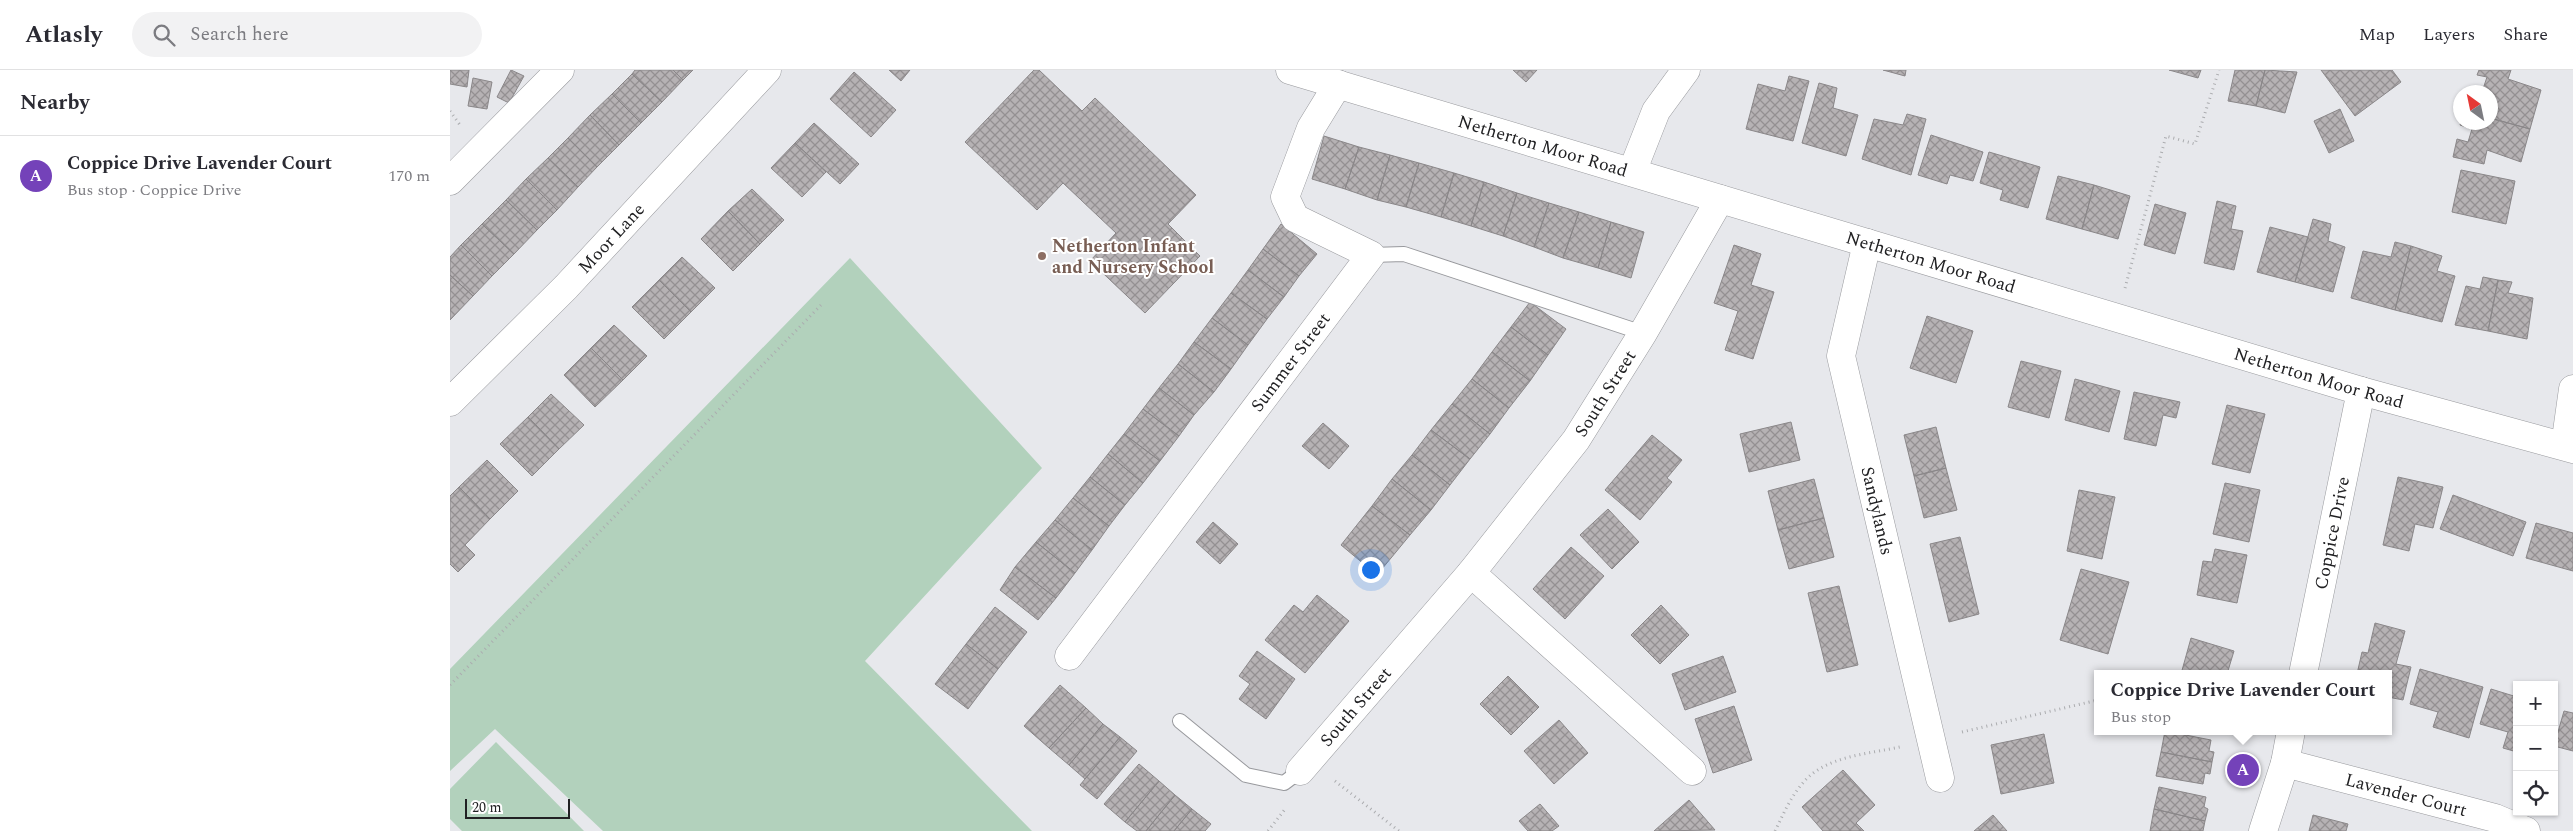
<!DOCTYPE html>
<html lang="en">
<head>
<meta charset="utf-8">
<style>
	:root { --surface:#fff; --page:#f2f2f3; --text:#2b2b33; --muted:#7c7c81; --line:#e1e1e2; --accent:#7442b9 }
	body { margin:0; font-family:Spectral,serif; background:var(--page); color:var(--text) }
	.controls { position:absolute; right:15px; bottom:15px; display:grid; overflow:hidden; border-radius:0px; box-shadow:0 1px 4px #0004 }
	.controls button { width:45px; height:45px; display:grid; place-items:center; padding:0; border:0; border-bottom:1px solid var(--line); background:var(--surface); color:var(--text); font:25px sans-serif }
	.compass { position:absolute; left:2003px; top:15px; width:45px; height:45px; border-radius:50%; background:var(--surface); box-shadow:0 1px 4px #0004; rotate:327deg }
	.scale { position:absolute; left:15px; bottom:12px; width:105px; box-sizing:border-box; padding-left:5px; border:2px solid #212123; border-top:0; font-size:14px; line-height:18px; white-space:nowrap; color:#212123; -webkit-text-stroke:4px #fff; paint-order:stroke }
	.you { position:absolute; left:920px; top:499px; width:18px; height:18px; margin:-12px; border:4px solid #fff; border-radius:50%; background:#1a73e8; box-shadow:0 0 0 8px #1a73e833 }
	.badge { display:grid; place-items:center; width:32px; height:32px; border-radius:50%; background:var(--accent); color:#fff; font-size:16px; font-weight:700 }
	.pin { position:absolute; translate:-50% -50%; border:2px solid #fff; box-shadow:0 1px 5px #0006 }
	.popup { position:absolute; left:1644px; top:600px; width:298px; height:65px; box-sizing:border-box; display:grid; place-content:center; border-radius:0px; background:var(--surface); filter:drop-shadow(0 1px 4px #0005); font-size:16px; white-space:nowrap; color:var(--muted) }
	.popup b { font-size:19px; color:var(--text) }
	.popup::after { content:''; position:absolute; left:50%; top:100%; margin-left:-10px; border:10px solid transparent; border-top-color:var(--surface) }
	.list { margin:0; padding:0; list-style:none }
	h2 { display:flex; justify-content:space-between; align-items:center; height:65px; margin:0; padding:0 20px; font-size:21px }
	h2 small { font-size:16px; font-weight:400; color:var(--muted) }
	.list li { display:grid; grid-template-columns:32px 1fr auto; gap:15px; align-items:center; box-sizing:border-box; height:80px; padding:0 20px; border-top:1px solid var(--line) }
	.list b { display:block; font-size:19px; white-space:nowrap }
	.list p { margin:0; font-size:16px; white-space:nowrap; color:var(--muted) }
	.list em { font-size:16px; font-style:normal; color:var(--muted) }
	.icon { flex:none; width:28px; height:28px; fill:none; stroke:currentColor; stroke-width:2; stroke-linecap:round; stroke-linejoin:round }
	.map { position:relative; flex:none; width:2123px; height:761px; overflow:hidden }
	header { display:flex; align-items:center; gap:30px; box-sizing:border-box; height:70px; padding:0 25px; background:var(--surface); border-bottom:1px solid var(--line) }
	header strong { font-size:24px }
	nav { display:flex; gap:28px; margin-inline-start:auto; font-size:18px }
	.search { width:350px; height:45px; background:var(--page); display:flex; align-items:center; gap:12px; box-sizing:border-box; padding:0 18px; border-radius:28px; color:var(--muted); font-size:19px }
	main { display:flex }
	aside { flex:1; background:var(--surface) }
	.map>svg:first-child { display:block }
	.grass { fill:#b2d1bc }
	.building { fill:url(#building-cross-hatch); stroke:#8a8789 }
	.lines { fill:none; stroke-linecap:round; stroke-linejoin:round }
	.lane-casing { stroke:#98999d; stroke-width:16 }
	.street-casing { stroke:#98999d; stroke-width:29 }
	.path { stroke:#abacaf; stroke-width:3; stroke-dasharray:1 4; stroke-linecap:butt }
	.lane { stroke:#fff; stroke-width:14 }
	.street { stroke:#fff; stroke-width:28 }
	.education-dot { fill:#8d6e63; stroke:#fff; stroke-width:2 }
	.labels { text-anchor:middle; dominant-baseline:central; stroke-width:4; stroke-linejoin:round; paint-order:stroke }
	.street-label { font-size:18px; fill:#212123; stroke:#fff }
	.education-label { font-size:18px; font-weight:bold; fill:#785e54; stroke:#fff; text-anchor:start }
</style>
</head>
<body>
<header>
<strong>Atlasly</strong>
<div class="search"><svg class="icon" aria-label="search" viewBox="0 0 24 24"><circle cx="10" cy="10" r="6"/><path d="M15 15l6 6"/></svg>Search here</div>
<nav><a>Map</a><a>Layers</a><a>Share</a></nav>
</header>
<main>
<aside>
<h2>Nearby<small></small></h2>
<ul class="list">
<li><span class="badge">A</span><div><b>Coppice Drive Lavender Court</b><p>Bus stop · Coppice Drive</p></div><em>170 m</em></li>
</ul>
</aside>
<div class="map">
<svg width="2123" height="761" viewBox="0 0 2123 761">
	<defs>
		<pattern id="building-cross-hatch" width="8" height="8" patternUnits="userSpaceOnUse" patternTransform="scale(1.25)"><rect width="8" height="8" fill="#b6b2b4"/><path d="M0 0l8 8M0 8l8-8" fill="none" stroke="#949092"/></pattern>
	</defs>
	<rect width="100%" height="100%" fill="#e7e8ec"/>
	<path class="grass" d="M400,188L592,398L415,591L582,761H153L45,659L0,701V599Z
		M46,672L134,761H12L0,749V719Z"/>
	<path class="building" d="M0,0H19L17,17L0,14Z
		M61,0L74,6L59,33L47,27Z
		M185,0H223L233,10L212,32L182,4Z
		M223,0H243L233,10Z
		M439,0H460L451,11Z
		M584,0H589L632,41L645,28L746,125L718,154L750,186L695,243L640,191L666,163L613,113L587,140L515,72Z
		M1063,0H1087L1076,12Z
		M1433,0H1456L1455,6Z
		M1719,0H1751L1748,8Z
		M1785,0H1815L1806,36L1778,31Z
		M1815,0L1847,2L1835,43L1806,36Z
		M1871,0H1942L1951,12L1905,46Z
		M2029,0H2061L2058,9L2091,20L2080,59L2040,48V22H2019L2020,17L2033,19L2037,7L2027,5Z
		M404,2L446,40L421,67L380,29Z
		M182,4L212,32L191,53L162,24Z
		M1339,6L1359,11L1343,71L1296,59L1308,14L1335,21Z
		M23,8L42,12L37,39L18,36Z
		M1369,13L1387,18L1383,38L1408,45L1396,86L1352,73Z
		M162,24L191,53L169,75L140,45Z
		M1890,39L1904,71L1879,83L1864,51Z
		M1457,44L1476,49L1461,105L1412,89L1424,49L1453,55Z
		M140,45L169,75L147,97L118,68Z
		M2040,48L2080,59L2071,92L2037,80L2034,94L2003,87L2007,69L2018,72L2022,59L2010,55L2011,52H2040Z
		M364,53L409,94L390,114L345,73Z
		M1481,65L1533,82L1523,111L1500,105L1497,114L1468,105Z
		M874,66L909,77L895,119L862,109Z
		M118,68L147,97L128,117L98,88Z
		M345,73L376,102L352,127L321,98Z
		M909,77L940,85L927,130L895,119Z
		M1539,82L1590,97L1578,138L1550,130L1553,120L1530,113Z
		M940,85L969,93L956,137L927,130Z
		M98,88L128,117L107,140L76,109Z
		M969,93L1004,103L991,147L956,137Z
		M2011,100L2065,111L2056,154L2002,142Z
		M1004,103L1034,112L1021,156L991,147Z
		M1608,106L1644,115L1632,159L1596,149Z
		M76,109L107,140L87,160L56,130Z
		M1034,112L1067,123L1053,166L1021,156Z
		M1644,115L1680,126L1668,169L1632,159Z
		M302,119L334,150L310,174L278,141Z
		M1067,123L1099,133L1084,177L1053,166Z
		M56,130L87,160L64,184L32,154Z
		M1767,131L1786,136L1781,159L1793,161L1784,200L1754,193Z
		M1099,133L1129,142L1113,188L1084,177Z
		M1705,134L1736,143L1725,184L1694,175Z
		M278,141L310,174L283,201L251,169Z
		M1129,142L1161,152L1148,198L1113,188Z
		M1863,149L1881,154L1878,171L1895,177L1883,222L1845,212Z
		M1161,152L1194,162L1181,208L1148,198Z
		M32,154L64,184L42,206L11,175Z
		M831,154L867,184L849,206L813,179Z
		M1820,157L1858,167L1845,212L1807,202Z
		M1945,172L1961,176L1945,240L1901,228L1913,181L1941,187Z
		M11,175L42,206L23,226L0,205V187Z
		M1284,175L1311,184L1301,215L1324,222L1303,289L1275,280L1288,241L1264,233Z
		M1961,176L1992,186L1987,201L2005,206L1992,252L1945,240Z
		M813,179L849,206L834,227L798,200Z
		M232,187L265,218L241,242L209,210Z
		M798,200L834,227L817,249L781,223Z
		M0,205L23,226L0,250Z
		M2033,207L2048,210L2038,261L2005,255L2016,216L2030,219Z
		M209,210L241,242L214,269L182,237Z
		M2048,210L2062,212L2058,223L2083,228L2077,269L2038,261Z
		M781,223L817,249L798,275L762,248Z
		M1080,232L1116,259L1098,285L1061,257Z
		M1477,246L1523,261L1506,313L1460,298Z
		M762,248L798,275L781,299L744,272Z
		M164,255L197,286L173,310L141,278Z
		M1061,257L1098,285L1080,311L1042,282Z
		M744,272L781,299L764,322L728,294Z
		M141,278L173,310L145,337L114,305Z
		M1042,282L1080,311L1059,338L1022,309Z
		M1571,291L1611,301L1599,348L1558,337Z
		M728,294L764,322L744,345L709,318Z
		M1022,309L1059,338L1040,364L1002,334Z
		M1625,309L1670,321L1659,362L1615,350Z
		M709,318L744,345L729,366L693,339Z
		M1684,322L1730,332L1726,348L1713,345L1706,376L1674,369Z
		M101,324L134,355L109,379L78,347Z
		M1002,334L1040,364L1020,389L981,360Z
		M1777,335L1815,344L1800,403L1762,394Z
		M693,339L729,366L710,391L674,364Z
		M78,347L109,379L82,406L50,374Z
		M1341,352L1350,390L1299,402L1290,364Z
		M873,353L899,376L879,399L852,376Z
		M1486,357L1496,398L1464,406L1454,365Z
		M981,360L1020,389L1000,415L962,385Z
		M674,364L710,391L693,413L658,384Z
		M1202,365L1232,390L1217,408L1222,412L1190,450L1155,420Z
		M658,384L693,413L675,435L640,407Z
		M962,385L1000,415L981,440L942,409Z
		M37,390L68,421L40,449L9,417Z
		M1496,398L1507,440L1474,448L1464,406Z
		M640,407L675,435L659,456L623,428Z
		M1948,407L1993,417L1983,458L1965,454L1959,481L1933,475Z
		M942,409L981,440L960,465L922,436Z
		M1364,409L1374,448L1328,460L1318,421Z
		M1775,413L1810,420L1799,472L1763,464Z
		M9,417L40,449L15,475L25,485L8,502L0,494V426Z
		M1629,420L1665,427L1652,489L1617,481Z
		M2003,425L2076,452L2063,486L1990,459Z
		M623,428L659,456L642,480L605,450Z
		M922,436L960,465L927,505L891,475Z
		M1158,439L1189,472L1162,499L1130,465Z
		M1374,448L1384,487L1339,499L1328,460Z
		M605,450L642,480L625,503L586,472Z
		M763,452L788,474L770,494L746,472Z
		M2086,453L2123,463V501L2076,488Z
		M1510,467L1529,544L1499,552L1480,474Z
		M586,472L625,503L606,528L565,497Z
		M1121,477L1154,506L1115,549L1083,519Z
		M1765,479L1797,485L1787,533L1747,525L1753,491L1762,492Z
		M565,497L606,528L588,550L550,520Z
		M1631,499L1679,512L1658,584L1610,570Z
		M1389,516L1408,595L1377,602L1358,523Z
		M867,525L899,551L855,603L815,570L844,535L853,542Z
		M1211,535L1239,565L1210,594L1181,565Z
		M545,537L577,562L548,599L516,574Z
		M1925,553L1955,561L1946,594L1961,597L1953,630L1938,627V604H1907L1912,582L1918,583Z
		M1741,568L1784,581L1777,604H1731Z
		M516,574L548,599L518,639L485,614Z
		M807,581L845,609L816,649L789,629L800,614L789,606Z
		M1273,586L1286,622L1235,640L1222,604Z
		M1970,599L2033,617L2019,668L1983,657L1988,642L1960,634Z
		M1058,606L1089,637L1061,665L1030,634Z
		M610,615L636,638L599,678L574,656Z
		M2041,619L2067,627V682L2053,678L2058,662L2030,654Z
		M1284,636L1302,690L1263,703L1245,649Z
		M636,638L653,654L619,695L599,678Z
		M2114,641L2123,643V681L2104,676Z
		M1109,650L1138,683L1104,714L1074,681Z
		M653,654L670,667L635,709L619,695Z
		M1715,661L1761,670L1759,681L1764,682L1762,692L1711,682Z
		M1594,664L1604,713L1551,724L1541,675Z
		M670,667L687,681L647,729L630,715Z
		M1711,682L1762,692L1760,704L1755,703L1753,714L1706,706Z
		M689,694L709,711L675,752L654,734Z
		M1393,700L1425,735L1406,753L1414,761H1373L1352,737Z
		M709,711L725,725L696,761H687L675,752Z
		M1709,717L1756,727L1754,737L1758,739L1755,751L1704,739Z
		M725,725L742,739L724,761H696Z
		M1239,730L1265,760L1204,761Z
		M1090,734L1109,756L1102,761H1078L1069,751Z
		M742,739L761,754L755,761H724Z
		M1704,739L1755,751L1753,761H1700Z
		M1543,745L1557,761H1524Z
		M1863,745L1898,754L1896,761H1859Z"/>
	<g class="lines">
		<g class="lane-casing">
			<path id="lane" d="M921,185L954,184L1193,263
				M730,651L796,705L834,713L850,701"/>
		</g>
		<g class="street-casing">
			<g id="street">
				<path id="s1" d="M840,0L1911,321L2123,379"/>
				<path d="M1182,102L1206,41L1236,0"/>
				<path d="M0,111L110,0"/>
				<path id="s2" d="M1417,173L1391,286L1490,708"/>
				<path id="s3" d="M0,332L116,217L317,0"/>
				<path d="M2115,376L2123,319"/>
				<path d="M1021,503L1242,701"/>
				<path id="s4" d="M619,586L921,185L845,148L835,127L861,58L888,14"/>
				<path id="s5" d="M1853,604L1911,321"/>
				<path id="s6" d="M1835,693L2045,748L2076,761"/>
				<path id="s7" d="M850,701L1021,503L1126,370L1193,263L1270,129"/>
				<path d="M1813,761L1835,693L1841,661"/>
			</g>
		</g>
		<path class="path" d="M0,41L10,55
			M1675,218L1716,66L1745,74L1769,0
			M0,615L373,233
			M1512,662L1648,630
			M885,711L949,761
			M818,761L836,738
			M1325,761C1333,745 1340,728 1352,714C1374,686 1418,684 1450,677"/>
		<use href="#lane" class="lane"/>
		<use href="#street" class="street"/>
	</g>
	<circle class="education-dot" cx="592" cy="186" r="5"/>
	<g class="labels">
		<g class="street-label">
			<text stroke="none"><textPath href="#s1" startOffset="264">Netherton Moor Road</textPath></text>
			<text stroke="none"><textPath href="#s3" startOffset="230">Moor Lane</textPath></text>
			<text stroke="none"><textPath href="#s1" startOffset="669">Netherton Moor Road</textPath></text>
			<text stroke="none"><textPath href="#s4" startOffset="368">Summer Street</textPath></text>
			<text stroke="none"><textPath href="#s1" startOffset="1074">Netherton Moor Road</textPath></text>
			<text stroke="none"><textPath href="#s7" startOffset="486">South Street</textPath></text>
			<text stroke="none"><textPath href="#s2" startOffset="275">Sandylands</textPath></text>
			<text stroke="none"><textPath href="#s5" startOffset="144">Coppice Drive</textPath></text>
			<text stroke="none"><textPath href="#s7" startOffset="85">South Street</textPath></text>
			<text stroke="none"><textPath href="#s6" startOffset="125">Lavender Court</textPath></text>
		</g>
		<g class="education-label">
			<text x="602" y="176">Netherton Infant<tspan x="602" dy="21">and Nursery School</tspan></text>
		</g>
	</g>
</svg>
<div class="controls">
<button>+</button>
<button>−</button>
<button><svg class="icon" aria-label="locate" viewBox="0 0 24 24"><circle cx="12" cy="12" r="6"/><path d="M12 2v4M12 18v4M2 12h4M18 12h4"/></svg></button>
</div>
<svg class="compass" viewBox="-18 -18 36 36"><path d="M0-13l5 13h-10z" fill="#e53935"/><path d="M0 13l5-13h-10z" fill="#7c7c81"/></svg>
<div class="scale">20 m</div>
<div class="you"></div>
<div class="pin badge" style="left:1793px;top:700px">A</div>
<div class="popup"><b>Coppice Drive Lavender Court</b>Bus stop</div>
</div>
</main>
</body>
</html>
